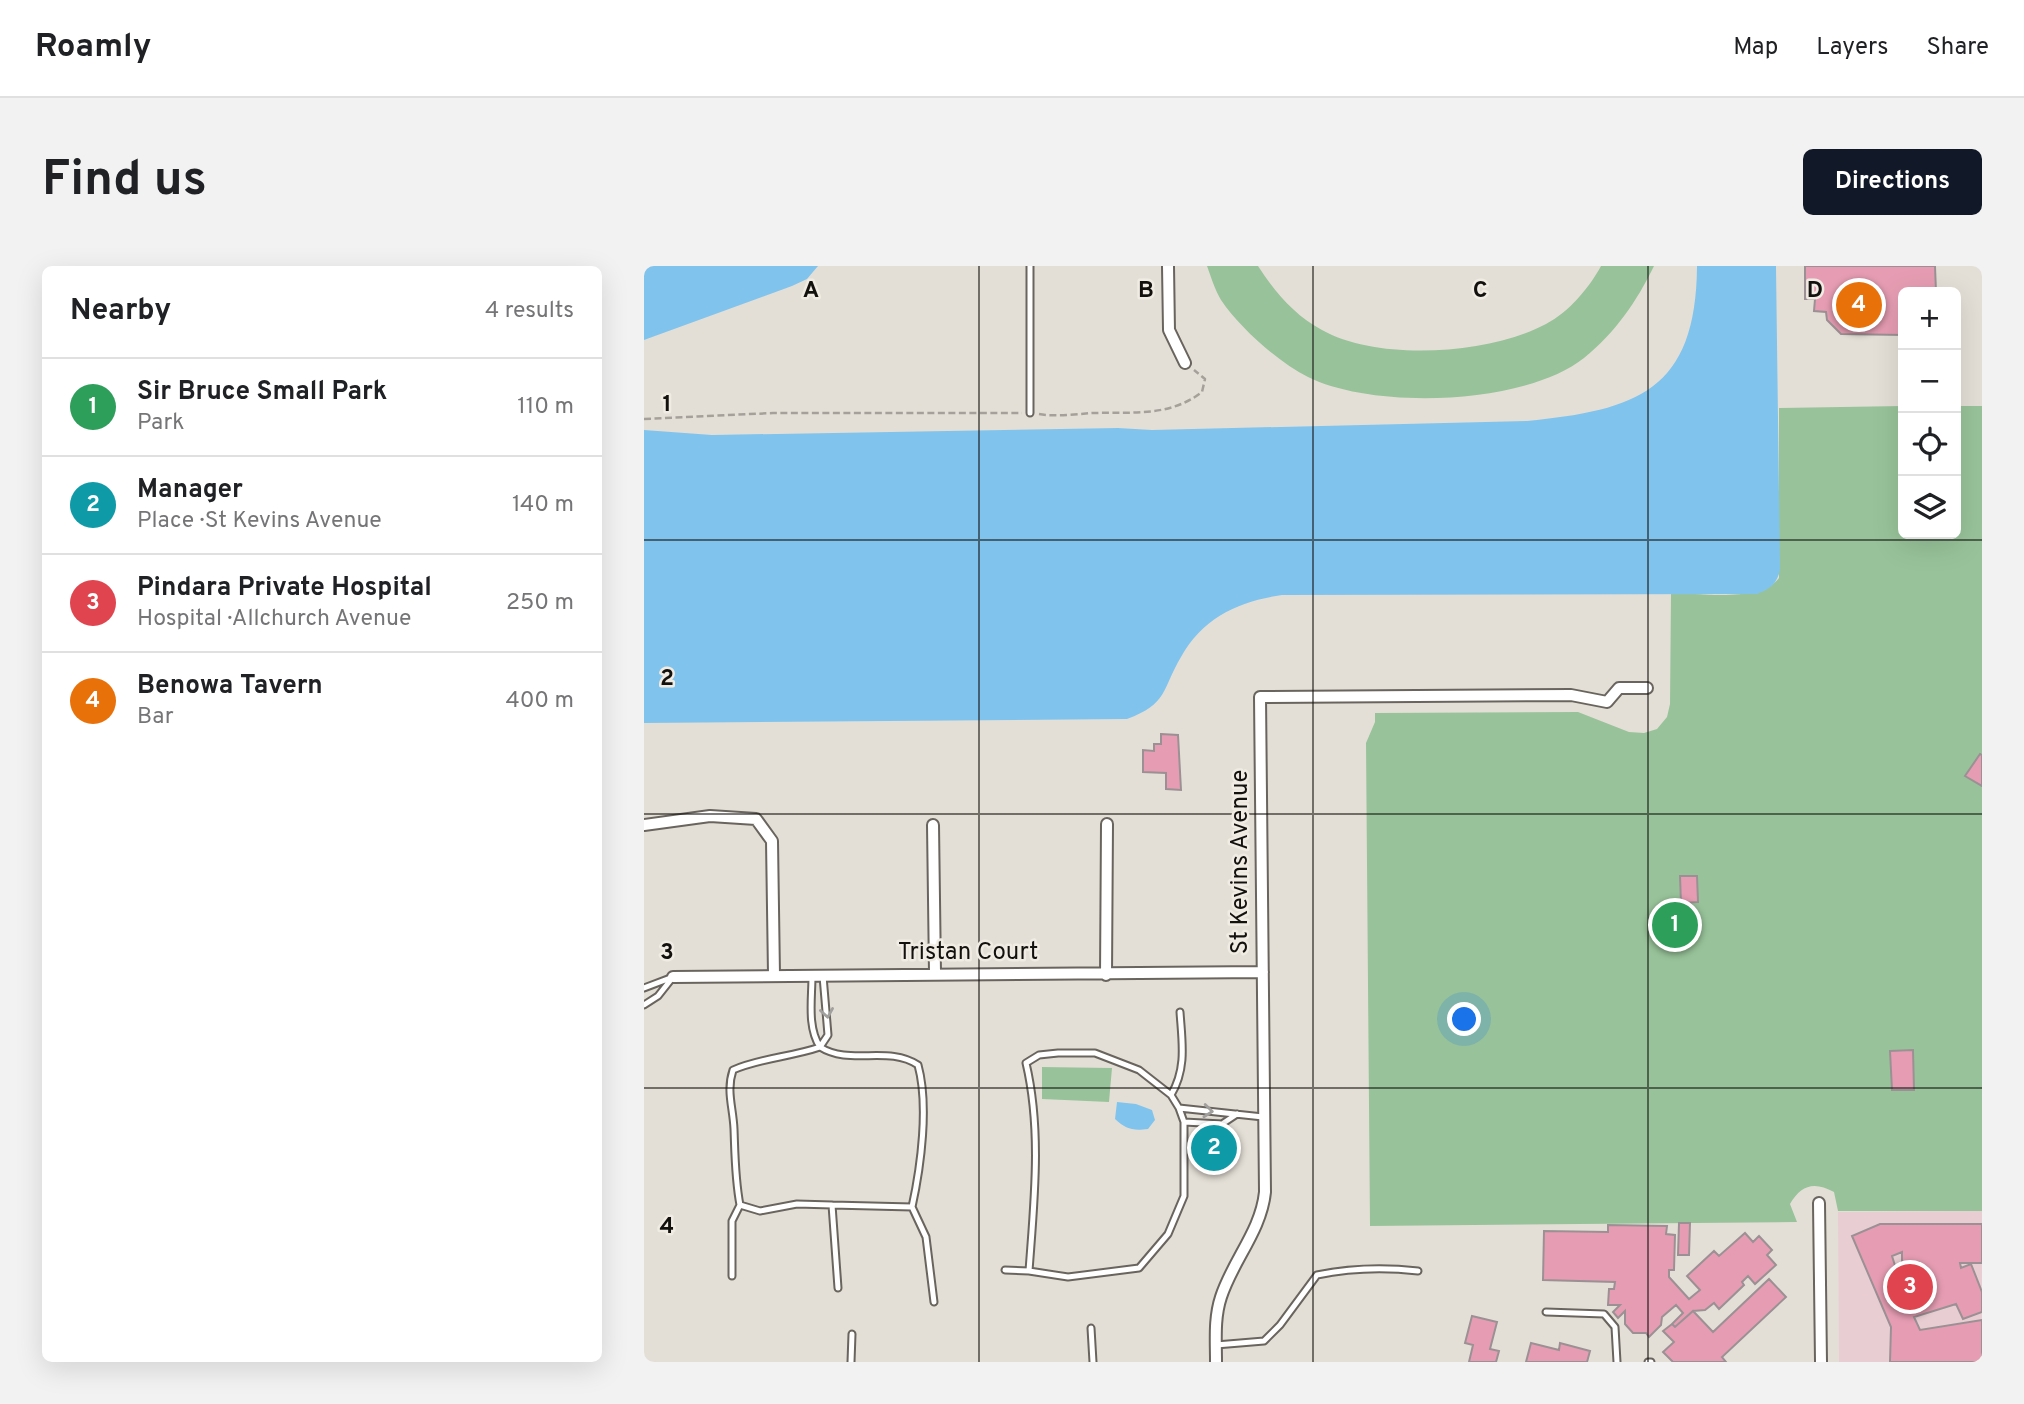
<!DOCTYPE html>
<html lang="en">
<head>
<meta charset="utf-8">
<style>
	:root { --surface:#fff; --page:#f2f2f2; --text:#202124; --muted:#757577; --line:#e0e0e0; --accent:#111827 }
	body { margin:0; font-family:Overpass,sans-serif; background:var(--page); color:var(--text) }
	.controls { position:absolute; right:21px; top:21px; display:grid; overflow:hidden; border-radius:10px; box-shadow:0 7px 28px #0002 }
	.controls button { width:63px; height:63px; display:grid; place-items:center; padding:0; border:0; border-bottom:2px solid var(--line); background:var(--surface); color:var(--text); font:35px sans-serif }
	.you { position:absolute; left:821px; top:754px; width:24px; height:24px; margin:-18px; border:5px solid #fff; border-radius:50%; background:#1a73e8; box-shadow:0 0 0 10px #1a73e833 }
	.badge { display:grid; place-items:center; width:46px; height:46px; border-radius:50%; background:var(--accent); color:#fff; font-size:23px; font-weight:700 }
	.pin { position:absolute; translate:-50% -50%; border:4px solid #fff; box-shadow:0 2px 7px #0006 }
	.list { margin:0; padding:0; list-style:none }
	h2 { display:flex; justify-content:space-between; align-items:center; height:91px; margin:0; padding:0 28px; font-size:30px }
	h2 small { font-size:23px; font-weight:400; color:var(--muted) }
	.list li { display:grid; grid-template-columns:46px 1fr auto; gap:21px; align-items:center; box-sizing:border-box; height:98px; padding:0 28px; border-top:2px solid var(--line) }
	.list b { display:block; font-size:26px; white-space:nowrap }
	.list p { margin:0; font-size:23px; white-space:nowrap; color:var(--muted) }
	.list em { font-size:23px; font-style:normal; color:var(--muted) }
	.icon { flex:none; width:38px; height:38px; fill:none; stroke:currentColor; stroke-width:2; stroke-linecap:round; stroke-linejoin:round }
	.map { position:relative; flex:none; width:1338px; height:1096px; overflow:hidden; border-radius:10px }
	header { display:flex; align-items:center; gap:42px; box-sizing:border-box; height:98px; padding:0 35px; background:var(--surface); border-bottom:2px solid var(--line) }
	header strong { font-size:33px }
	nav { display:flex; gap:38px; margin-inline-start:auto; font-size:24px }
	.intro { display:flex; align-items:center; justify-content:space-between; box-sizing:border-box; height:168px; padding:0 42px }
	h1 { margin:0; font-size:49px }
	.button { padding:18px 32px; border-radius:10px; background:var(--accent); color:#fff; font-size:24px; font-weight:700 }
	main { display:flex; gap:42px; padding:0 42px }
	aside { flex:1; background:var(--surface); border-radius:10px; box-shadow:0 7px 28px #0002 }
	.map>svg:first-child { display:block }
	.medical { fill:#e8ced2 }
	.green { fill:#98c39a }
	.water { fill:#80c4ee }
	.building { fill:#e69db3; stroke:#9b9194; stroke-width:2; fill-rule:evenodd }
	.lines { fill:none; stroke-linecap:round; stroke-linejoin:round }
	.lane-casing { stroke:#69645d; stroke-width:9 }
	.street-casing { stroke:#69645d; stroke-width:14 }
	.path { stroke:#a5a19a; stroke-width:2.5; stroke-dasharray:7 3.5; stroke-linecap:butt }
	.lane { stroke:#fff; stroke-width:5 }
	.street { stroke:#fff; stroke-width:10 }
	.oneway { stroke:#a1a09f }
	.grid { fill:none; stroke:#13110e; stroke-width:2; stroke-opacity:0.55 }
	.labels { text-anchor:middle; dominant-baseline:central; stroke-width:5; stroke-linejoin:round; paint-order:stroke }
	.street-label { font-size:24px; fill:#13110e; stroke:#f1ece3 }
	.grid-label { font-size:23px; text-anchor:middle; font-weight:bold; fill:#13110e; stroke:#f1ece3; stroke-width:5; stroke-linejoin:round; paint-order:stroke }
</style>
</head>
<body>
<header>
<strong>Roamly</strong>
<nav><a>Map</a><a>Layers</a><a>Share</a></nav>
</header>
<div class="intro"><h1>Find us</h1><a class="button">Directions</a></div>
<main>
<aside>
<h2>Nearby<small>4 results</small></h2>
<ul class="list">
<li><span class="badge" style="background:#2e9e5b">1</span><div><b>Sir Bruce Small Park</b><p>Park</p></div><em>110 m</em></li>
<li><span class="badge" style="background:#0f9aa8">2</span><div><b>Manager</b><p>Place · St Kevins Avenue</p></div><em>140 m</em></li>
<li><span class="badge" style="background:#e0444e">3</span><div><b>Pindara Private Hospital</b><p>Hospital · Allchurch Avenue</p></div><em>250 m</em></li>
<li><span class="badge" style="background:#e8710a">4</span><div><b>Benowa Tavern</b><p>Bar</p></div><em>400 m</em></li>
</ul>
</aside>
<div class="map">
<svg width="1338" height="1096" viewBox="0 0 1338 1096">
	<rect width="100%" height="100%" fill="#e4dfd6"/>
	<path class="medical" d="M1338,945V1096H1195L1194,946Z"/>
	<path class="green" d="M563,0H614C630,25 651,50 678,64C735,96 846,88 902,58C925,46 945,22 957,0H1010C993,35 971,67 940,92C881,139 730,144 664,111C634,96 596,62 577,34C571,24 567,11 563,0Z
		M1259,140V268H1312V140H1338V945H1194L1190,926C1170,915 1157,919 1146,938L1153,956L726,960L722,477L731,456V447L934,446L985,466L1000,467L1013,463L1023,451L1026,438L1027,327C1056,327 1116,337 1135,312V142Z
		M398,801L468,802L465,836L398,833Z"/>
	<path class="water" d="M0,0H174L163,13L148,20L0,74Z
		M1053,0H1132L1136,303C1134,317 1126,323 1113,328L638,329C596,335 559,351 537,391C518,423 524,438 483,453L0,457V164L68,169L474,162L508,164L883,155C993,144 1052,125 1053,0Z
		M473,836L492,838L508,844L511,854L504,863C488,865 482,863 471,853Z"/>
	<path class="building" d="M1161,0H1291L1292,26H1259V69L1197,68L1183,54L1182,46L1170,45L1171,33H1161Z
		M517,468L534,469L537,524L522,523V507L499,506V484L510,485V478H517Z
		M1336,488L1338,489V520L1321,510Z
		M1036,610H1053L1054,636L1037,637Z
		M1269,784L1270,824H1248L1246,785Z
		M559,864L582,865L581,901L559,900Z
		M1035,957H1046L1045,989H1034Z
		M1236,958H1338V997H1316L1317,1002L1327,998L1338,1026V1046L1319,1053L1312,1038L1270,1051L1276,1064L1338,1054V1096H1246L1247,1061L1208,970ZM1258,986V997L1275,996L1284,1019L1260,1028L1248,990Z
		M964,959L1023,960L1022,968L1031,969L1030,1004H1025V1011L1045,1033L1056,1024L1043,1010L1070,985L1075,990L1101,967L1109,976L1115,970L1128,984L1123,989L1132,999L1111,1018L1104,1010L1098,1016L1100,1019L1075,1043L1070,1037L1061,1044L1049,1045L1031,1061L1028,1058L1039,1047L1032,1039L1018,1051L1017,1059L1005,1071L1002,1067H989L981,1058V1045L974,1052L969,1046L976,1039H964L965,1023H970L971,1016L899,1014L900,965L964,966Z
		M1125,1013L1142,1031L1078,1091L1082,1096H1029L1019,1086L1030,1076L1019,1065L1028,1058L1031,1061L1049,1045L1069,1066Z
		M828,1050L853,1056L846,1083L855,1085L852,1096H825L829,1079L821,1077Z
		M887,1077L915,1084L916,1077L946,1085L943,1096H882Z"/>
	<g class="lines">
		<g class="lane-casing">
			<path id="lane" d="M386,0V147
				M168,710C168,733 163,761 176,781L184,769L179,710
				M0,722L29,711
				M0,739L14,730L29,711
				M414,787H451L495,804L527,829L535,842L540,856V930L524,968L495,1002L424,1011L385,1005C390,936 398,865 382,797L395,789Z
				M527,829C543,802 538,776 536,746
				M535,842L619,851
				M540,856L578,858L593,848
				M188,939L268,941C277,900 285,839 274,799C244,779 206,800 176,781C147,791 116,792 89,804C82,825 89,841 90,863C91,889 91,913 96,939L116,945L153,938L188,939L194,1022
				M268,941L282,971L290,1036
				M361,1004L385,1005
				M88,1010V955L96,939
				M902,1046L960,1048L971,1061L973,1096
				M447,1062L449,1096
				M572,1079L620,1075L636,1059L673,1009C707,1002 739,1001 774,1005
				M207,1096L208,1068
				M1004,1096H1007"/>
		</g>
		<g class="street-casing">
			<path id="street" d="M524,0L525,64L541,97
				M0,559L66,550L112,553L128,575L130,709
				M289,559L291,707
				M462,709L463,558
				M29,711L619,706
				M1175,937L1177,1096
				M572,1096C572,1074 570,1052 577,1031C589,994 617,965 621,926L616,431L927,429L963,436L975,422H1003"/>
		</g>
		<path class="path" d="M395,148C412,151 432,148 449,147C488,146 526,151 558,126L561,113L550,104
			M0,153L129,147H378"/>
		<use href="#lane" class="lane"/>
		<use href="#street" class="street"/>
	</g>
	<defs><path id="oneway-chevron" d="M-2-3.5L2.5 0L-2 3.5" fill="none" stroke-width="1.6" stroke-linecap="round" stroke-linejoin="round" transform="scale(1.75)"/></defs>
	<g class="oneway">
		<use href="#oneway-chevron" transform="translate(183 747) rotate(81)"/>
		<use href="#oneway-chevron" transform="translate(564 845) rotate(6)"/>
	</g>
	<path class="grid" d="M335,0V1096M669,0V1096M1004,0V1096M0,274H1338M0,548H1338M0,822H1338"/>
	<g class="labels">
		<g class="street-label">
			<text transform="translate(597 596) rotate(-90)">St Kevins Avenue</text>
			<text x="324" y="687">Tristan Court</text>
		</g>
	</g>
	<g class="grid-label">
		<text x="167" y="31">A</text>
		<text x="502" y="31">B</text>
		<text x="836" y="31">C</text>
		<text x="1171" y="31">D</text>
		<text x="23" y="145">1</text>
		<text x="23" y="419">2</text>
		<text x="23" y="693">3</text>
		<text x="23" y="967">4</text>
	</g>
</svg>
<div class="controls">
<button>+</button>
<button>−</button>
<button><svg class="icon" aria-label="locate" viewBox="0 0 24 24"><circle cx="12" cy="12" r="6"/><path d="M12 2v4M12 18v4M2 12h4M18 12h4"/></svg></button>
<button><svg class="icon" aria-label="layers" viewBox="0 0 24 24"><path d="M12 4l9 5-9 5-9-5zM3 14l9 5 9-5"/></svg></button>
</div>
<div class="you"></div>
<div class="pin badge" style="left:1031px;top:659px;background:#2e9e5b">1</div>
<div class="pin badge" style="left:570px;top:882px;background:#0f9aa8">2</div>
<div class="pin badge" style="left:1266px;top:1021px;background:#e0444e">3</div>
<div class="pin badge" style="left:1215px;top:39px;background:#e8710a">4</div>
</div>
</main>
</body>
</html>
